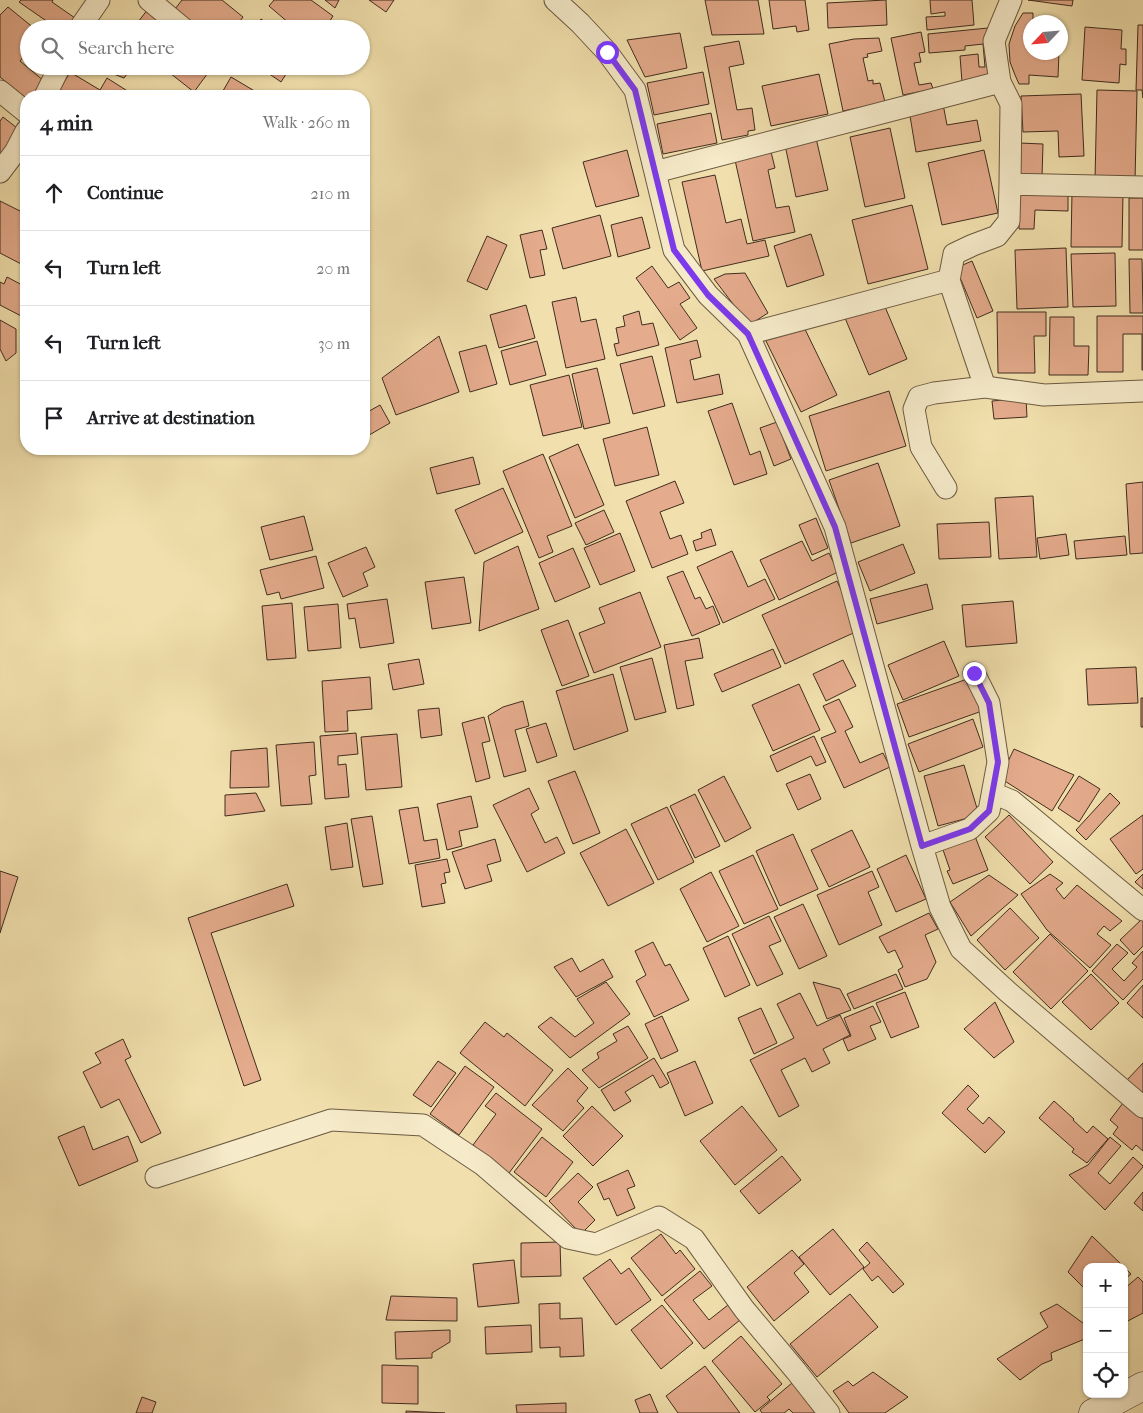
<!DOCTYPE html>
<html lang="en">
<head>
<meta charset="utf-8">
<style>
	:root { --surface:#fff; --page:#f6f6f6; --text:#202124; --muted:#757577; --line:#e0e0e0 }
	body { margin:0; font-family:"IM FELL French Canon",serif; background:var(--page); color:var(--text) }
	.controls { position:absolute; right:15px; bottom:15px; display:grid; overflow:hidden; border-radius:10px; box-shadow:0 1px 4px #0004 }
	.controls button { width:45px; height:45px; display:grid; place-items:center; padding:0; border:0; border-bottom:1px solid var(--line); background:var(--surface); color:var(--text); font:25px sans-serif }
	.compass { position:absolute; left:1023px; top:15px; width:45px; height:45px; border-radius:50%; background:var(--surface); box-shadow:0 1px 4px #0004; rotate:244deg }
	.stop { position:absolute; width:15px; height:15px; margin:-11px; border:4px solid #7c3aed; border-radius:50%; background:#fff }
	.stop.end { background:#7c3aed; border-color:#fff; box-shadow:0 1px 5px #0008 }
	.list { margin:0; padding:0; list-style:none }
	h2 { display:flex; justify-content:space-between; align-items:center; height:65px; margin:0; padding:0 20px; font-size:21px }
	h2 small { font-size:16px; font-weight:400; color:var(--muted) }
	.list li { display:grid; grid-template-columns:32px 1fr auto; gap:15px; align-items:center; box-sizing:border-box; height:75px; padding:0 20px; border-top:1px solid var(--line) }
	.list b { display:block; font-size:19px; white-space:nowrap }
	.list em { font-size:16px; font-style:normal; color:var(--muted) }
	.icon { flex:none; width:28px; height:28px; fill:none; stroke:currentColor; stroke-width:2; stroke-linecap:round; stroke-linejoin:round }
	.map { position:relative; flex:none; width:1143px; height:1413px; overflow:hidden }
	.search { position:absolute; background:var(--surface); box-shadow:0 1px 4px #0004; left:20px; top:20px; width:350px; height:55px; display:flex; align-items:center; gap:12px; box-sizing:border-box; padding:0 18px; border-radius:28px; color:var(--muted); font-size:19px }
	.panel { position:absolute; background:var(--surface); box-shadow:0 1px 4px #0004; left:20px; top:90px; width:350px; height:365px; border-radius:20px }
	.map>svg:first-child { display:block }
	.building { fill:#e4ab8c; stroke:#402d1e }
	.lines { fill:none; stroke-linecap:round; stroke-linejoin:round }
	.street-casing { stroke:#6c5a42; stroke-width:23 }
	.secondary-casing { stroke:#402d1e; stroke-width:29 }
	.street { stroke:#f6ebca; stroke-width:21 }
	.secondary { stroke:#f6ebca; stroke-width:28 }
	.route { stroke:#7c3aed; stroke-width:6 }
</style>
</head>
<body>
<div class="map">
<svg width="1143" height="1413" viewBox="0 0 1143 1413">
	<rect width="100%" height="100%" fill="#f1e0ad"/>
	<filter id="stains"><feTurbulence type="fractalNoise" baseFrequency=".004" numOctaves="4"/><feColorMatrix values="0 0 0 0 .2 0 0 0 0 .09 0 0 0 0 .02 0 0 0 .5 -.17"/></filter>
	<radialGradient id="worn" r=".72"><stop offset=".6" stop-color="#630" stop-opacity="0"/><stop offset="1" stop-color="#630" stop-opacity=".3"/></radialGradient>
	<path class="building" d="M21,0H53L52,2L75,18L68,29H58L19,2Z
		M182,0H222L243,17L234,29H199L175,9Z
		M274,0H311L333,16L325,29H296L269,6Z
		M325,0H339L335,8Z
		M369,0H394L386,12Z
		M705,0H758L764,34L712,35Z
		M769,0H805L809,30L797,32L796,26L773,29Z
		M886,0L887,25L828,28L827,3Z
		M930,0H972L974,25L927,30L926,17L945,16V12L931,14Z
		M1028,0H1073L1072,6Z
		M8,7L35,29H29V50L20,61L44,81L32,96H26V98L0,77V15Z
		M148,9L166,23L162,29H143L145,27L138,22Z
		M1023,13H1033V22H1030V52H1059L1058,77L1029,75V84H1019L1015,75L1010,62L1009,44L1015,26Z
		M261,19L275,29H255Z
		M1138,25H1143V98L1142,90H1136Z
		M1085,27L1122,30L1121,49H1126V65L1120,64L1119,83L1082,80Z
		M988,28L993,76L962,82L960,56L978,54L979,67H985L983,44L965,46V50L929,53L928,34Z
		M921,32L925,52L919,53L921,62L914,63L919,85L931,83L933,89L903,95L891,38Z
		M680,33L687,68L645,77L627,40Z
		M879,38L882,51L867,54L868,57L863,58L868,81L873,80V84L880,83L885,102L843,111L829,44L854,39Z
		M739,41L744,64L729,67L737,110L752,108L755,130L748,131V135L722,140L704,47Z
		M108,66H133L124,78L106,71Z
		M161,66H213L194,92Z
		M258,66H291L281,82Z
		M70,72L100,90L107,78L129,92L126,96H56Z
		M703,72L709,104L654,115L647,83Z
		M819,74L828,114L771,126L762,86Z
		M231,77L263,96H220Z
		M1097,90L1137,91L1135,181L1095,180Z
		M1081,94L1084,156L1059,157L1058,131L1023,132L1021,96Z
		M943,104L947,125L977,120L981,141L916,152L909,110Z
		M711,113L717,143L663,154L657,124Z
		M3,117L21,131L0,157V121Z
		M890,128L905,198L865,207L850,137Z
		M816,138L828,190L796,197L785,145Z
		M1019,143L1043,144L1042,177L1017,176Z
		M627,150L639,196L596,207L583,162Z
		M984,150L998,213L942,225L928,163Z
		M771,152L775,168L768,170L776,208L789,206L795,232L753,241L735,160Z
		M715,175L726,223L741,219L747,244L765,240L769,256L702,271L682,182Z
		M1020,189L1068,191V211L1035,210L1034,229H1019Z
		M1072,192L1123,193L1122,247H1071Z
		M1129,198H1143V250H1129Z
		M0,201L26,214V263L25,266L0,253Z
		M912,205L928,269L868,284L852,220Z
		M600,215L611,256L563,269L552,228Z
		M642,217L650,248L618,257L611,225Z
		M542,230L547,249L540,250L545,275L530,278L520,235Z
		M811,234L824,275L787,287L774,246Z
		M487,236L507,245L487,290L467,281Z
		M1066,248L1068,307L1017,309L1015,250Z
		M1115,253L1116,306L1073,307L1071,254Z
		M1129,259H1142L1143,313H1130Z
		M972,261L993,311L977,318L956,268Z
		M652,266L668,288L679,282L690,298L680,304L697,328L680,340L636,278Z
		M745,273L768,313L749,325L714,279L725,274Z
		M7,277L26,287L25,318L0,305V282L4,284Z
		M576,297L581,322L596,319L605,359L566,368L552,302Z
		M883,302L907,359L869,375L845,318Z
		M526,305L535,338L499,348L490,315Z
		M639,311L642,325L653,323L659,345L617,356L614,344L619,343L616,328L625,326L623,316Z
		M997,312H1046V336H1034L1035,373H998Z
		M1097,316H1143V370H1142V334H1123V372H1097Z
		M1050,317H1074V346H1089L1088,375H1049Z
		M0,320L16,329V353L6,361L0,349Z
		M801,321L837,395L801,412L765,339Z
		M439,336L459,392L396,415L382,378Z
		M697,340L701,357L690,360L694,380L719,374L723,394L677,403L665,348Z
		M537,341L546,375L510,385L501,351Z
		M486,345L497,384L470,392L459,352Z
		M652,356L665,406L633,414L620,364Z
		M597,368L610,423L584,429L572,374Z
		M569,375L582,427L543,436L530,385Z
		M889,391L906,446L826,471L809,416Z
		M1026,398L1027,417L994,419L992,401Z
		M732,403L750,455L760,451L767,474L734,485L708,411Z
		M380,405L390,423L364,438V414Z
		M777,422L791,459L774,466L760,428Z
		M647,427L659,475L615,486L603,439Z
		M578,444L604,505L575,518L549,457Z
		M543,454L572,526L547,536L553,552L539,558L503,471Z
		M473,457L480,484L437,494L430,468Z
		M878,463L900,526L851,543L829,480Z
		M675,481L684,503L660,512L670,539L681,535L688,554L652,568L626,501Z
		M1143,482V553L1130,554L1126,484Z
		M503,488L523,532L475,554L455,510Z
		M1033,496L1037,557L999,559L995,498Z
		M604,510L614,532L586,545L575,523Z
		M304,516L313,550L270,560L261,527Z
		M816,518L828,548L812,555L799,525Z
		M989,522L991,557L939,559L937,524Z
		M711,529L716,545L696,551L693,541L702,538L701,533Z
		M620,533L635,571L600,585L584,548Z
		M1066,534L1069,555L1040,559L1037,538Z
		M1125,536L1127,555L1076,559L1074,541Z
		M802,541L812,561L829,553L838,572L779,600L760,560Z
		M903,544L915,573L870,591L858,562Z
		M518,546L539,609L479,631L484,562Z
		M366,547L375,567L363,573L368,586L343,597L328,563Z
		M573,548L590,587L555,602L539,563Z
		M732,551L748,587L765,579L775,599L723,623L697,567Z
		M316,556L324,588L281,599L279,592L267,595L260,570Z
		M683,571L695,599L700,597L706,609L713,606L720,624L692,636L667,577Z
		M464,577L471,623L432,629L425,582Z
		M837,581L860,630L785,664L762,615Z
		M927,584L933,609L877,624L870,599Z
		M640,592L661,647L594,673L579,633L605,623L599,608Z
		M387,599L394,643L360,648L355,618L349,619L347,604Z
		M1013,601L1017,643L966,647L962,605Z
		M292,603L296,658L267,660L262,606Z
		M338,604L341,648L308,651L304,607Z
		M568,620L589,676L562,686L541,630Z
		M699,638L703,658L685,661L694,705L677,709L664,645Z
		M944,641L959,676L903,700L888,665Z
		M773,649L781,667L722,692L714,674Z
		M652,658L666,712L635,720L620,667Z
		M419,659L424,684L393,690L388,664Z
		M843,660L856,686L826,701L813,674Z
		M1136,667L1138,703L1088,705L1086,669Z
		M613,674L628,731L574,750L556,691Z
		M370,677L372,709L347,711L348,731L325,732L322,681Z
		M970,678L982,711L909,737L897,704Z
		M799,684L820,730L773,751L752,705Z
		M1141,698H1143V727H1141Z
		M839,699L853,727L845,731L860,763L883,753L890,767L844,788L821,738L836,732L823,706Z
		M523,701L529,726L515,730L526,771L504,777L488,716L503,707Z
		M439,708L442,735L421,738L418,710Z
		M484,717L490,741L482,743L490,778L476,782L462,723Z
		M973,719L983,747L919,772L908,744Z
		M546,723L557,756L537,763L526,729Z
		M356,733L358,754L338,756V765L346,764L349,797L325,799L320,736Z
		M397,734L402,787L366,790L361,737Z
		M814,736L826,762L816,766L811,756L777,772L770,756Z
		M314,742L316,775L309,776L312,804L281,806L276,745Z
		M267,748L269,787L230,788L231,751Z
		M1014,749L1074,775L1052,811L1000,778Z
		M964,765L979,815L938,826L924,776Z
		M575,771L600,833L573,844L548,781Z
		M810,774L821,799L798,810L786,784Z
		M724,776L751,828L725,842L698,790Z
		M1079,776L1100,789L1079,822L1058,808Z
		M529,788L539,809L531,814L545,843L557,837L565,853L527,872L493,805Z
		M256,793L265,811L225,816V795Z
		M1110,793L1120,803L1086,840L1076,830Z
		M695,794L720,846L695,858L670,806Z
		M471,796L478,827L459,831L462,846L447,850L437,804Z
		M418,807L424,841L437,839L440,858L409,864L399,810Z
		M667,807L694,862L658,880L631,824Z
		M1009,815L1053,862L1030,884L985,837Z
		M1143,815V869L1136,874L1110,839Z
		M372,816L383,884L363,887L351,819Z
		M347,823L353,867L331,870L325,827Z
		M626,829L654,883L608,906L580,853Z
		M852,830L870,867L829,887L811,850Z
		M973,831L988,870L953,884L947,871L950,870L941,844Z
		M793,834L818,889L780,906L756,851Z
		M495,839L501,861L487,865L492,881L465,889L452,852Z
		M753,855L778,909L744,924L719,871Z
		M906,855L926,899L896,912L877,869Z
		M447,859L450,872L444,873L446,883L441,884L445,903L422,907L415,865Z
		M0,871L18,877L0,933Z
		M872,871L879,887L868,892L882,925L839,945L817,895Z
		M711,872L739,926L707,942L680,889Z
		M1050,874L1063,883L1056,889L1064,899L1077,885L1122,921L1110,931L1104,926L1097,934L1111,945L1090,968L1047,930L1021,894Z
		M1143,874V889L1135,882Z
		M989,875L1018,895L971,936L950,902Z
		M287,884L294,906L211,933L261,1080L244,1086L188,918Z
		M803,904L827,956L799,969L774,917Z
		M1010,908L1039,938L1005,970L977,940Z
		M929,913L938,929L925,935L936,962L927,979L905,987L898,970L903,967L895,950L888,953L879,937Z
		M769,916L781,941L769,946L783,974L757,986L732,934Z
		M1143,918V946L1134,955L1120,940Z
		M1050,934L1088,971L1051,1009L1013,972Z
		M728,936L750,985L725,997L703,948Z
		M653,942L665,966L670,964L689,1000L654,1017L636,981L646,975L635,951Z
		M1117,944L1128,953L1112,969L1124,981L1137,967L1132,963L1143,951V979L1123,1000L1092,971Z
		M572,958L580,972L603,959L613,977L576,997L554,967Z
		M896,974L903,989L854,1009L847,994Z
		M1091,974L1119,1003L1091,1030L1062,1002Z
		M606,982L630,1014L570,1058L538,1027L551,1017L575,1037L594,1023L577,999Z
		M813,982L840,989L851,1010L827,1019Z
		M1143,985V1018L1127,1003Z
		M905,992L919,1027L891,1038L876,1003Z
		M800,993L817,1026L840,1015L850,1035L823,1049L830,1063L812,1072L805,1058L781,1070L799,1106L779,1117L750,1060L794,1038L777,1004Z
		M995,1002L1014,1042L994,1058L964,1029Z
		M873,1006L881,1022L870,1026L876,1039L848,1051L843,1039L851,1036L844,1018Z
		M761,1008L777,1043L754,1054L738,1018Z
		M662,1016L678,1051L661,1059L645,1024Z
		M485,1022L504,1037L507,1033L553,1070L525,1106L460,1053Z
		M628,1026L648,1058L599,1088L582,1070L599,1058L597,1053L617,1041L613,1034Z
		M123,1039L131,1057L125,1060L161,1133L141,1143L119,1099L101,1108L83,1072L101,1063L95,1053Z
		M654,1058L669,1083L660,1088L653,1075L625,1092L631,1101L614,1111L601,1090Z
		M438,1061L456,1073L431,1107L413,1095Z
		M695,1061L713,1103L685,1116L667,1073Z
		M1143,1063V1094L1127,1080Z
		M465,1066L494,1087L459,1135L430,1114Z
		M568,1068L588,1088L577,1101L584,1108L563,1131L532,1105Z
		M968,1085L979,1096L967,1109L983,1124L989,1117L1005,1132L985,1153L942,1113Z
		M496,1093L542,1129L509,1173L473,1145L496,1114L485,1106Z
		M1054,1101L1074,1119L1073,1120L1087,1133L1093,1126L1108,1139L1087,1163L1072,1152L1074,1149L1039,1118Z
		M1123,1103L1143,1119V1151L1136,1145L1132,1150L1113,1134L1118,1127L1110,1120Z
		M592,1106L623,1136L593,1166L563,1136Z
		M742,1106L777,1150L735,1185L700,1141Z
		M84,1126L93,1150L128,1136L138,1161L79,1186L58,1137Z
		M542,1137L573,1162L546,1197L514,1172Z
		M1110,1137L1121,1146L1098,1173L1110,1184L1133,1157L1143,1166V1167L1105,1210L1069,1175L1088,1165Z
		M782,1156L801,1180L759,1214L740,1191Z
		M628,1170L635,1186L627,1189L635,1208L617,1216L609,1198L604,1200L597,1184Z
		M578,1173L593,1187L578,1202L595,1220L581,1234L549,1201Z
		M1143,1192V1211L1134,1203Z
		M833,1229L864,1267L830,1295L799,1257Z
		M661,1234L676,1254L680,1250L695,1269L662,1296L631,1258Z
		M1092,1236L1124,1267H1087V1291L1068,1272Z
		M560,1242L561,1276L521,1277V1243Z
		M867,1242L904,1284L893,1293L878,1276L872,1281L863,1269L870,1263L859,1250Z
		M792,1250L804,1264L794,1273L809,1292L774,1321L747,1287Z
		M610,1259L621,1274L629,1268L651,1300L616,1325L583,1278Z
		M514,1260L519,1303L478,1307L473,1264Z
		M1124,1267L1131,1274L1124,1280Z
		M700,1271L712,1286L693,1300L709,1320L728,1305L740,1320L704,1349L664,1300Z
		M1138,1277L1143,1282V1313L1124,1323V1289Z
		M850,1294L878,1327L817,1377L790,1344Z
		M391,1296L457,1298V1321L386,1320Z
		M560,1303V1319L582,1318L584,1356L560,1357V1347L540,1348L539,1304Z
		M1057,1304L1087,1326V1338L1051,1353L1052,1360L1042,1364L1020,1380L997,1359L1048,1327L1040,1313Z
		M662,1305L693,1343L661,1369L631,1330Z
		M531,1325L532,1352L486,1354L485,1327Z
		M450,1330V1342L432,1353V1358L396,1359L395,1332Z
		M741,1336L782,1384L767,1397L770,1400L755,1412L712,1361Z
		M382,1365L418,1366V1404L382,1403Z
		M705,1366L740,1413H678L666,1396Z
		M873,1372L908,1397L885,1413H849L833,1391L848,1381L853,1386Z
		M792,1383L817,1413H793L789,1409L784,1413H762L760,1410Z
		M650,1394L658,1413H640L635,1400Z
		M142,1397L156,1402L152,1413H136Z
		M566,1403V1413H517L516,1405Z
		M406,1411L445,1413H406Z"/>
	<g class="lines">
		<g class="street-casing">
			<path id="street" d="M149,0L184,29
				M555,0L580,23L607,52L635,90L674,250L708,295L748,334L835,527L922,846L940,907L961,949L1008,992L1143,1107
				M79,29L99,0
				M0,91L26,112
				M45,96L60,66
				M0,172L15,152L26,131
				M655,172L1000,82
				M1010,184L1143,187
				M748,334L949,280
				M985,387L949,280L954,254L973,245L997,236L1009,221L1010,184L1011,104L1000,82L994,41L1011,0
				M946,488L921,447L914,409L919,397L934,393L985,387L1044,395L1143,391
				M993,793L1012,801L1143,910
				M922,846L970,829L989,811L998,762L989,703L974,673
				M156,1177L331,1120L423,1125L483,1165L568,1238L596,1244L659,1217L694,1239L744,1309L796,1371L829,1413"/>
		</g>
		<g class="secondary-casing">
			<path id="secondary" d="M1093,1413L1143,1386"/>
		</g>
		<use href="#street" class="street"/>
		<use href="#secondary" class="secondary"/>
	</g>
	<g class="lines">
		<path class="route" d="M607,52L635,90L674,250L708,295L748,334L835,527L922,846L970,829L989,811L998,762L989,703L974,673"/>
	</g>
	<rect width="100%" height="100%" filter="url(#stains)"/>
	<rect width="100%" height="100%" fill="url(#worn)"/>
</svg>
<div class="controls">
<button>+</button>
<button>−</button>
<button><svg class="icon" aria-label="locate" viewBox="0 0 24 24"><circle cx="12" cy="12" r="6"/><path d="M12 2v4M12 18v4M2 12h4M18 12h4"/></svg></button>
</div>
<svg class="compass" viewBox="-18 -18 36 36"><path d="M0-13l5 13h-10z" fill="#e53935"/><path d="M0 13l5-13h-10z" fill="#757577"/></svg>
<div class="stop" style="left:607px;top:52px"></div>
<div class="stop end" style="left:974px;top:673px"></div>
<div class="search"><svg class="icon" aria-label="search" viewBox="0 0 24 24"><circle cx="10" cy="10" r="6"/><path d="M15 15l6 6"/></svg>Search here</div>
<section class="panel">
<h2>4 min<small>Walk · 260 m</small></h2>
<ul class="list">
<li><svg class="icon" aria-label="ahead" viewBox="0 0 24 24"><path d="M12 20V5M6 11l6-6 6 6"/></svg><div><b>Continue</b></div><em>210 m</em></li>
<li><svg class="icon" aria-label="left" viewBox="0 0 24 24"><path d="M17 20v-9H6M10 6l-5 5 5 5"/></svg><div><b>Turn left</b></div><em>20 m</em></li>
<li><svg class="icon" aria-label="left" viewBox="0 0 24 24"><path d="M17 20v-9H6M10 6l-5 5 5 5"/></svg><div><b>Turn left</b></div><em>30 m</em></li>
<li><svg class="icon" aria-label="arrive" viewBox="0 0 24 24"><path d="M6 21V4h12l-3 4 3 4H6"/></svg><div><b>Arrive at destination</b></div></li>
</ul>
</section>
</div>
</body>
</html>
